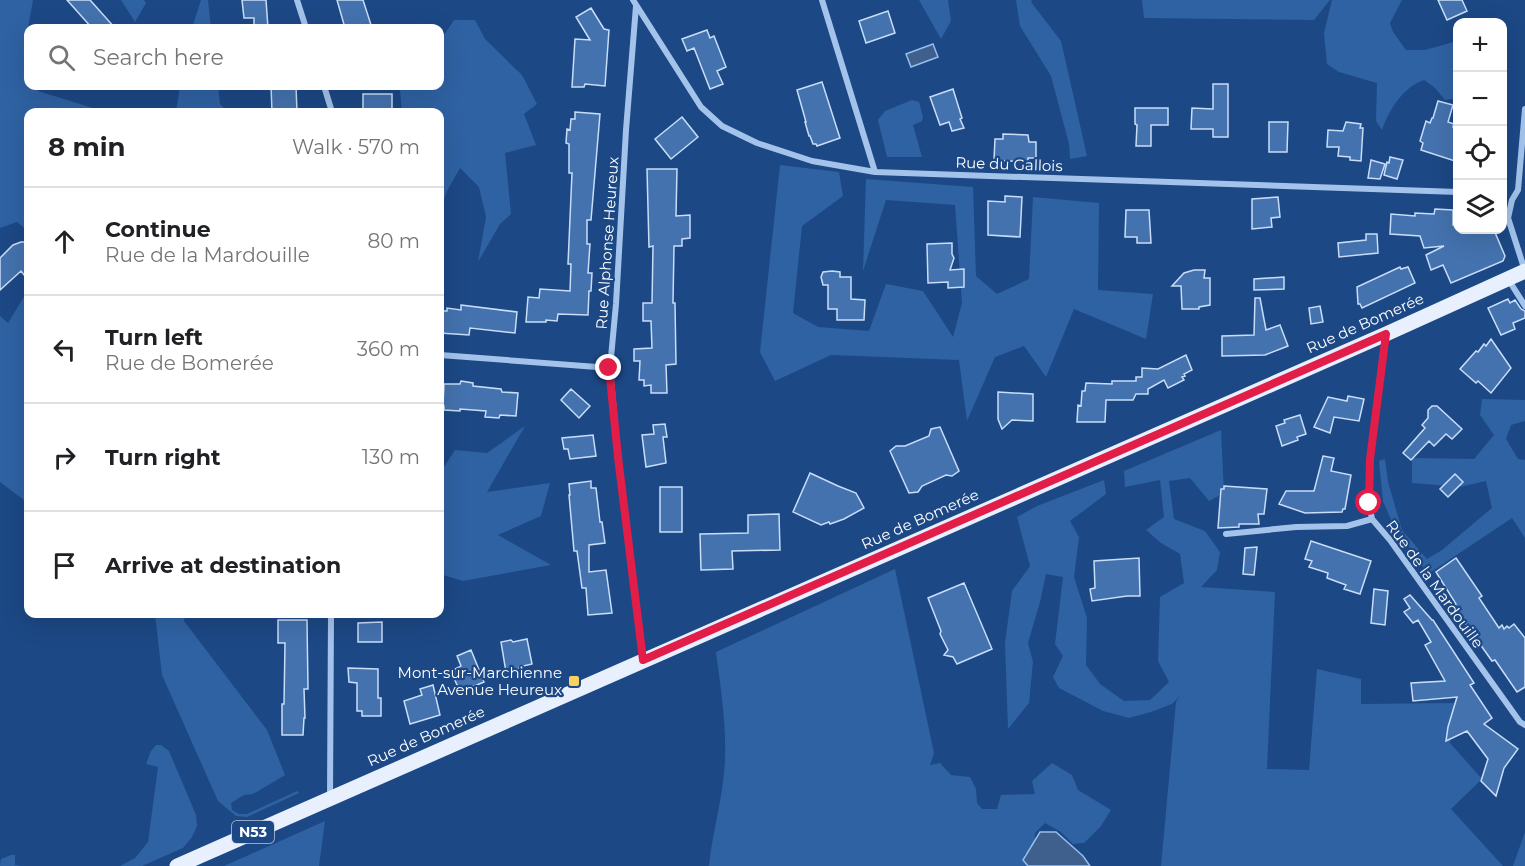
<!DOCTYPE html>
<html lang="en">
<head>
<meta charset="utf-8">
<style>
	:root { --surface:#fff; --page:#f2f2f2; --text:#202124; --muted:#757577; --line:#e0e0e0 }
	body { margin:0; font-family:Montserrat,sans-serif; background:var(--page); color:var(--text) }
	.controls { position:absolute; right:18px; top:18px; display:grid; overflow:hidden; border-radius:12px; box-shadow:0 6px 24px #0002 }
	.controls button { width:54px; height:54px; display:grid; place-items:center; padding:0; border:0; border-bottom:2px solid var(--line); background:var(--surface); color:var(--text); font:30px sans-serif }
	.stop { position:absolute; width:18px; height:18px; margin:-14px; border:4px solid #e11d48; border-radius:50%; background:#fff }
	.stop.end { background:#e11d48; border-color:#fff; box-shadow:0 2px 6px #0008 }
	.list { margin:0; padding:0; list-style:none }
	h2 { display:flex; justify-content:space-between; align-items:center; height:78px; margin:0; padding:0 24px; font-size:26px }
	h2 small { font-size:20px; font-weight:400; color:var(--muted) }
	.list li { display:grid; grid-template-columns:39px 1fr auto; gap:18px; align-items:center; box-sizing:border-box; height:108px; padding:0 24px; border-top:2px solid var(--line) }
	.list b { display:block; font-size:22px; white-space:nowrap }
	.list p { margin:0; font-size:20px; white-space:nowrap; color:var(--muted) }
	.list em { font-size:20px; font-style:normal; color:var(--muted) }
	.icon { flex:none; width:33px; height:33px; fill:none; stroke:currentColor; stroke-width:2; stroke-linecap:round; stroke-linejoin:round }
	.map { position:relative; flex:none; width:1525px; height:866px; overflow:hidden }
	.search { position:absolute; background:var(--surface); box-shadow:0 6px 24px #0002; left:24px; top:24px; width:420px; height:66px; display:flex; align-items:center; gap:15px; box-sizing:border-box; padding:0 21px; border-radius:12px; color:var(--muted); font-size:22px }
	.panel { position:absolute; background:var(--surface); box-shadow:0 6px 24px #0002; left:24px; top:108px; width:420px; height:510px; border-radius:12px }
	.map>svg:first-child { display:block }
	.green { fill:#2f62a3 }
	.water { fill:#3f5f8c; stroke:#96bded; stroke-width:1.5 }
	.building { fill:#4472ae; stroke:#c8ddf8; stroke-width:1.5 }
	.lines { fill:none; stroke-linecap:round; stroke-linejoin:round }
	.minor { stroke:#a3c3eb; stroke-width:6 }
	.primary { stroke:#e8f0fe; stroke-width:15 }
	.route { stroke:#e11d48; stroke-width:8 }
	.poi-dot { fill:#fbd161; stroke:#1c4885; stroke-width:2 }
	.labels { text-anchor:middle; dominant-baseline:central; stroke-width:4.5; stroke-linejoin:round; paint-order:stroke }
	.shield { fill:#1c4885; stroke:#bbc8da; stroke-width:1.5 }
	.shield-label { font-size:14px; font-weight:bold; fill:#fff }
	.street-label { font-size:15px; fill:#fff; stroke:#1c4885 }
	.poi-label { font-size:15px; fill:#fff; stroke:#1c4885; text-anchor:end }
</style>
</head>
<body>
<div class="map">
<svg width="1525" height="866" viewBox="0 0 1525 866">
	<rect width="100%" height="100%" fill="#1c4885"/>
	<path class="green" d="M0,0H33L28,28L27,49L28,55V86H36L38,91L96,109L97,112H28V231L17,222L0,228Z
		M121,0H144L146,3L135,22Z
		M201,0H208L211,28H192Z
		M919,0H948L951,21L941,39Z
		M1016,0H1032L1031,2L1061,41L1087,156L1070,159L1069,144L1051,76L1020,26Z
		M1142,0H1330L1314,20L1144,18Z
		M1332,0H1402L1390,23L1393,32L1406,50H1425L1457,41V98L1445,100L1435,88L1424,80C1403,87 1389,110 1382,130L1376,121L1377,83L1339,72L1327,64L1324,33Z
		M454,20H475L485,39L522,75L537,104L524,114L536,145L505,153L511,214L500,224L478,262L486,217L479,187L460,168L447,191L440,210V112H402L400,90L410,86H440V41Z
		M180,86H218L220,104L228,112H176Z
		M912,100L919,102L923,117L922,121L913,125L922,157H887L878,120L885,111Z
		M780,165L839,172L843,196L802,226L793,313L818,327L869,331L886,284L923,291L953,337L962,303L955,205L886,200L863,271L866,179L973,187L976,276L997,294L1029,279L1033,197L1099,203L1098,290L1153,294L1146,339L1074,309L1046,377L1024,346L995,357L967,421L959,360L831,355L775,381L760,352Z
		M28,290V503L0,482V316L8,323Z
		M1482,399L1525,400V421L1511,425L1506,439L1518,459L1525,460V538L1512,518L1428,574L1392,522L1383,501L1379,461L1385,459L1388,482L1402,530L1427,559L1442,550L1492,508L1486,481L1460,487L1412,483V458L1474,459L1494,435L1480,415Z
		M525,426L487,492L550,483L541,516L498,535L551,565L463,581L440,574V473L455,450L487,453Z
		M1221,430L1224,493L1209,501L1190,478L1169,481L1174,519L1205,531L1220,552L1217,570L1201,587L1275,592L1267,769L1309,770L1317,669L1361,679V704L1455,703L1450,743L1482,779L1451,809L1503,866H1161L1176,702L1180,696L1172,704L1151,712L1129,718L1103,711L1059,688L1053,677L1063,656L1055,644L1063,577L1046,574L1040,602L1028,643L1033,662L1029,703L1008,729L1005,643L1012,591L1030,566L1017,517L1037,506L1104,480L1106,494L1070,521L1079,537L1074,577L1087,618L1086,665L1100,684L1124,701L1150,700L1169,682L1158,661L1160,597L1184,583L1180,554L1161,543L1146,530L1164,517L1160,480L1125,487L1124,471Z
		M895,569L934,753L930,765L940,763L951,775L970,777L976,789L977,803L982,809H997L1001,795L1035,794L1032,781L1052,763L1072,775L1078,790L1111,810L1101,826L1084,843L1073,844L1061,832L1045,823L1035,833L1034,848L1024,855L1028,865L1030,866H709C712,835 721,805 724,773C728,733 721,691 716,652Z
		M155,614H185L184,621L267,730L285,775L253,794L244,795L231,803L232,810L239,814H247L297,791L299,793L247,817L236,816L218,801L162,675Z
		M156,745H161L169,751L196,815L197,826L192,837L183,848L142,866H120L135,858L148,842L158,767L146,764L151,751Z
		M325,821L319,866H224Z
		M1525,832V866H1513Z
		M11,855H15V865L22,866H0L1,859Z"/>
	<path class="water" d="M933,44L938,57L911,67L906,54Z
		M1040,832H1056L1083,856L1090,866H1028L1023,860Z"/>
	<path class="building" d="M67,0H90L115,28H92Z
		M242,0H266L268,28H254V18H244Z
		M337,0H363L372,28H345Z
		M1438,0H1462L1467,11L1447,20Z
		M591,8L604,29L609,30L605,86L585,84L584,87H572L575,39L590,40L576,17Z
		M888,11L895,33L866,43L859,21Z
		M707,30L710,38L714,36L726,67L717,71L723,84L710,89L694,48L687,51L682,39Z
		M822,82L840,138L817,146L816,144H813L810,136H809L805,122H806L797,90Z
		M1213,84H1228V137H1213V129H1191L1192,108L1213,109Z
		M271,86H296L297,112H272Z
		M953,89L962,118L960,119L964,128L952,131L949,122L940,125L930,97Z
		M363,94H392V112H363Z
		M1438,101L1453,105L1448,122L1454,124L1453,127L1456,128L1454,135L1458,136V162L1421,150L1423,143L1420,141L1426,121L1430,123L1432,118H1433Z
		M1135,108H1168V125H1151V146H1136L1137,125L1135,124Z
		M575,112L600,114L591,220H587V244H590L588,273H592L591,291H589L588,315L558,314L557,321L546,320V322H526L528,297L539,298L540,289L570,291L571,264H568L572,173H569V144L566,143L567,129L570,130L571,119H575Z
		M682,117L698,137L671,159L655,139Z
		M1269,122H1288L1287,152H1269Z
		M1346,122L1361,124L1360,128H1363L1361,161L1350,160V157L1338,156L1339,147H1327L1328,130L1343,131Z
		M1003,134L1028,135L1029,142H1036V158H1028V162L994,160L995,139H1003Z
		M1390,157L1403,160L1397,179L1384,175L1387,162L1389,163Z
		M1371,160L1385,164L1380,179L1368,178Z
		M647,169H677L676,216L690,215V238L682,239V246H674L673,303H675L676,364L666,365L667,393H651V385L644,386V380H639L640,361H634V349L652,348L651,321H643V303H652L653,246L649,247Z
		M1005,196L1022,197L1020,237L988,235V201L1005,202Z
		M1278,197L1280,217L1271,218L1272,227L1252,229V199Z
		M1435,209L1453,210V225H1458V230H1494L1505,256L1503,261L1451,283L1443,265L1431,270L1426,255L1444,246L1424,248L1420,236L1390,234L1391,214L1415,216V213L1434,214Z
		M1126,210H1149L1151,243H1137V237H1125Z
		M1366,234H1377L1378,253L1339,257L1338,243L1366,240Z
		M21,242H28V280L21,271L0,290V258L13,245Z
		M952,243V254L954,258L950,270L964,269V287L948,288V282L928,283L927,244Z
		M1400,267L1401,269L1408,267L1415,283L1362,308L1360,304H1358L1357,287Z
		M1194,270H1205L1204,278H1210V305L1199,307V309H1182L1181,286H1172L1184,273Z
		M832,271L840,272V277H851V299L865,300L864,320H837V309H828V285H823L821,277L823,272Z
		M1284,277V289L1254,290V279Z
		M1255,298H1260L1266,330L1280,325L1288,346L1265,355L1222,356V336L1254,335Z
		M1508,299L1510,303L1515,300L1521,309L1525,311V318L1513,323L1515,329L1501,335L1488,308Z
		M461,305L517,312L515,333L470,328L469,335L440,333V311H447V308L461,310Z
		M1320,306L1323,322L1311,324L1309,308Z
		M1491,339L1511,368L1491,393L1478,381L1476,383L1460,369L1476,351L1478,352L1484,344L1486,346Z
		M1186,355L1192,370L1184,374L1185,376L1182,377L1184,380L1168,388L1164,380L1148,389V394H1136L1133,400H1106L1105,422H1077L1078,405L1081,406L1082,391H1085L1086,383L1112,384V381H1136V377H1142V368L1158,369Z
		M461,381L473,383V386L501,389L502,392L518,393L516,416L500,415L499,418L485,417L486,411L460,409V411L444,410V406L443,405L444,384H460Z
		M571,389L590,406L579,418L561,400Z
		M998,392L1033,394V421L1012,420L1002,429L998,419Z
		M1348,396L1364,399L1359,421L1334,417L1330,433L1314,427L1328,397L1347,401Z
		M1432,406H1437L1462,429L1452,439L1446,434L1434,446L1429,441L1411,460L1403,453L1425,428L1422,425L1428,418V410Z
		M1300,415L1306,434L1297,437L1298,440L1282,446L1276,426L1285,423L1284,420Z
		M665,424L667,437H663L666,463L646,467L642,435L654,434L653,425Z
		M940,427L959,471L952,476L946,475L922,486L918,492L909,493L890,451L896,446H905L929,436L931,429Z
		M593,435L596,456L570,459L568,449H564L562,438Z
		M1323,456L1334,458L1331,471L1351,475L1345,509H1343L1342,512L1305,513L1279,504L1286,491H1314Z
		M810,473L838,486L856,493L864,508L844,519L830,524L829,522L821,525L793,512Z
		M1455,474L1463,482L1448,497L1440,489Z
		M591,481V488H596L600,522H602L605,543L589,545V572L606,570L612,613L588,615L586,588H582L577,551H574L569,495H570L569,484Z
		M1224,486L1267,489L1264,514H1258L1259,524H1239V527L1218,528L1221,489H1224Z
		M660,487H682V532H660Z
		M779,514L780,550L732,551L733,569L701,570L700,534L748,533V515Z
		M1311,541L1371,561L1360,594L1344,589L1346,585L1327,578L1328,573L1309,567L1312,561L1305,559Z
		M1257,547L1254,575L1243,574L1245,548Z
		M1139,558L1140,596H1127L1092,601L1090,589L1095,588L1094,561Z
		M1456,558L1482,596L1479,598L1499,628L1502,625L1504,629L1507,626L1509,628L1514,624L1525,638V687L1517,692L1495,660L1492,661L1453,606L1456,604L1436,572Z
		M964,583L992,649L957,664L953,657L944,655L948,650L940,634L941,631L928,598Z
		M1374,589L1388,591L1385,625L1371,623Z
		M1410,595L1432,620H1433L1474,683L1470,685L1492,718L1484,724L1518,749L1504,768L1496,796L1481,781L1488,759L1467,731L1446,741L1448,727L1457,697L1413,701L1411,683L1445,681L1425,645L1431,642L1418,620L1413,623L1404,612L1410,608L1404,599Z
		M278,620H307L308,689H304L305,718H304L303,735H282V704H284L285,643H278Z
		M382,622V642H358V623Z
		M527,639L532,664L519,667V669L506,672L501,642L511,640L513,642Z
		M471,650L484,682L460,692L451,671L461,666L457,656Z
		M348,668L378,669V698H381V716H362V711H357V683L349,682Z
		M433,685L440,715L410,724L404,701L422,695L420,689Z"/>
	<g class="lines">
		<path class="minor" d="M297,0L306,28
			M633,0L701,107L722,126L757,143L812,161L875,172L1458,192
			M822,0L875,172
			M636,6L626,130L616,304L610,368L618,457L643,659
			M324,86L332,112
			M1525,271L1508,218L1512,200L1518,190L1525,109
			M1508,279L1525,306
			M1385,337L1370,459L1369,503L1372,519L1390,540L1520,722L1525,725
			M440,355L610,368
			M1226,534L1296,527L1347,526L1372,519
			M330,798L331,614"/>
		<path class="primary" d="M177,866L1386,334L1525,271"/>
	</g>
	<g class="lines">
		<path class="route" d="M609,368L618,457L643,660L1386,334L1370,459L1369,503"/>
	</g>
	<rect class="poi-dot" x="568" y="675" width="12" height="12" rx="3"/>
	<g class="labels">
		<rect class="shield" x="232" y="821" width="42" height="22" rx="4.5"/>
		<g class="shield-label">
			<text x="253" y="832">N53</text>
		</g>
		<g class="street-label">
			<text transform="translate(1009 164) rotate(2)">Rue du Gallois</text>
			<text transform="translate(607 243) rotate(-86)">Rue Alphonse Heureux</text>
			<text transform="translate(1365 323) rotate(-24)">Rue de Bomerée</text>
			<text transform="translate(920 519) rotate(-24)">Rue de Bomerée</text>
			<text transform="translate(1435 584) rotate(54)">Rue de la Mardouille</text>
			<text transform="translate(426 736) rotate(-24)">Rue de Bomerée</text>
		</g>
		<g class="poi-label">
			<text x="562" y="672">Mont-sur-Marchienne<tspan x="562" dy="17">Avenue Heureux</tspan></text>
		</g>
	</g>
</svg>
<div class="controls">
<button>+</button>
<button>−</button>
<button><svg class="icon" aria-label="locate" viewBox="0 0 24 24"><circle cx="12" cy="12" r="6"/><path d="M12 2v4M12 18v4M2 12h4M18 12h4"/></svg></button>
<button><svg class="icon" aria-label="layers" viewBox="0 0 24 24"><path d="M12 4l9 5-9 5-9-5zM3 14l9 5 9-5"/></svg></button>
</div>
<div class="stop" style="left:1369px;top:503px"></div>
<div class="stop end" style="left:609px;top:368px"></div>
<div class="search"><svg class="icon" aria-label="search" viewBox="0 0 24 24"><circle cx="10" cy="10" r="6"/><path d="M15 15l6 6"/></svg>Search here</div>
<section class="panel">
<h2>8 min<small>Walk · 570 m</small></h2>
<ul class="list">
<li><svg class="icon" aria-label="ahead" viewBox="0 0 24 24"><path d="M12 20V5M6 11l6-6 6 6"/></svg><div><b>Continue</b><p>Rue de la Mardouille</p></div><em>80 m</em></li>
<li><svg class="icon" aria-label="left" viewBox="0 0 24 24"><path d="M17 20v-9H6M10 6l-5 5 5 5"/></svg><div><b>Turn left</b><p>Rue de Bomerée</p></div><em>360 m</em></li>
<li><svg class="icon" aria-label="right" viewBox="0 0 24 24"><path d="M7 20v-9h11M14 6l5 5-5 5"/></svg><div><b>Turn right</b></div><em>130 m</em></li>
<li><svg class="icon" aria-label="arrive" viewBox="0 0 24 24"><path d="M6 21V4h12l-3 4 3 4H6"/></svg><div><b>Arrive at destination</b></div></li>
</ul>
</section>
</div>
</body>
</html>
